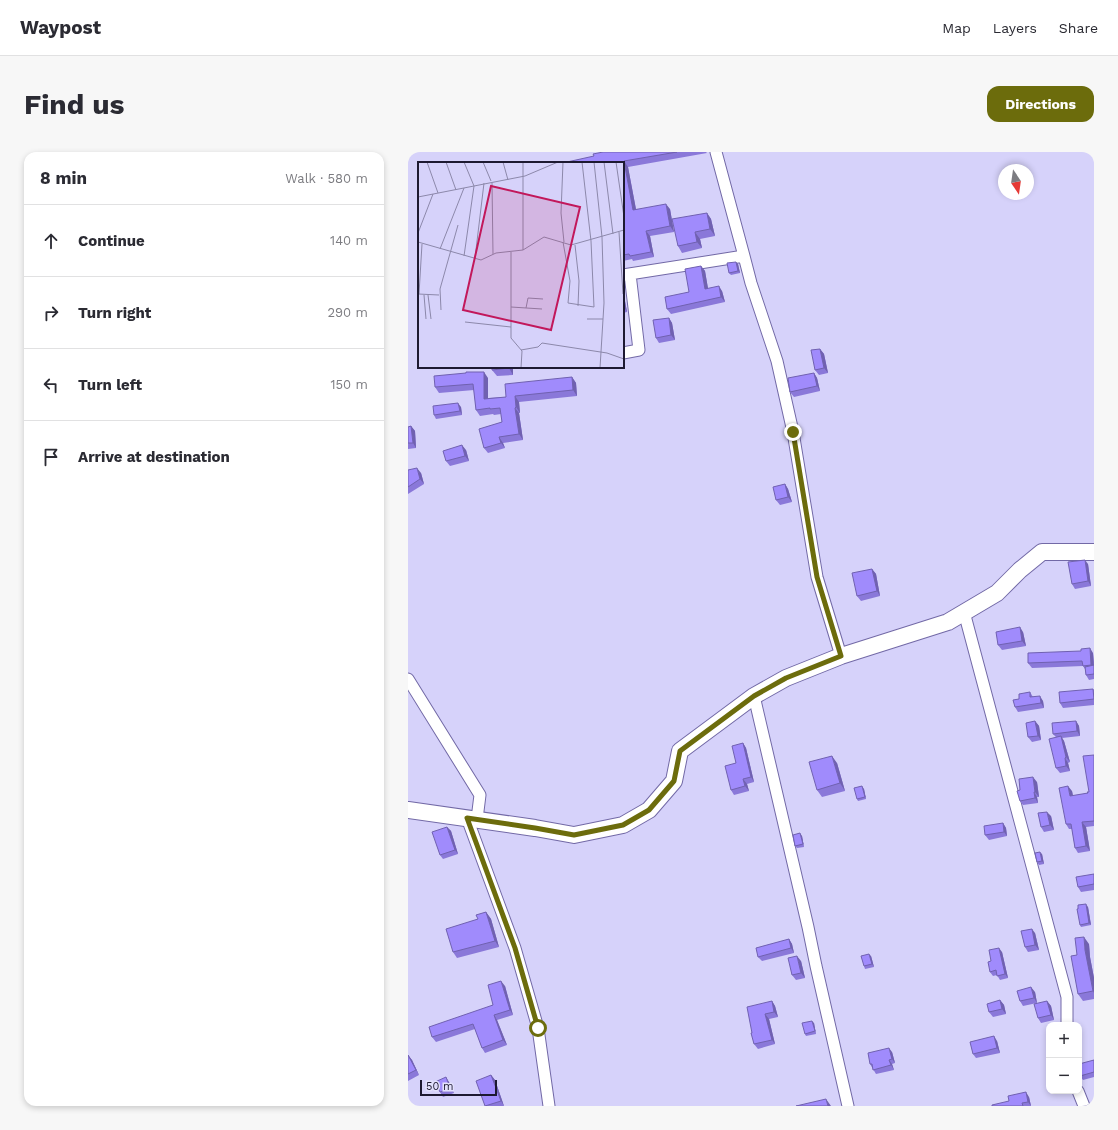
<!DOCTYPE html>
<html lang="en">
<head>
<meta charset="utf-8">
<style>
	:root { --surface:#fff; --page:#f7f7f7; --text:#2b2b33; --muted:#7c7c81; --line:#e1e1e2; --accent:#6c6c0c }
	body { margin:0; font-family:"Work Sans",sans-serif; background:var(--page); color:var(--text) }
	.controls { position:absolute; right:12px; bottom:12px; display:grid; overflow:hidden; border-radius:8px; box-shadow:0 2px 6px #0003 }
	.controls button { width:36px; height:36px; display:grid; place-items:center; padding:0; border:0; border-bottom:1px solid var(--line); background:var(--surface); color:var(--text); font:20px sans-serif }
	.compass { position:absolute; left:590px; top:12px; width:36px; height:36px; border-radius:50%; background:var(--surface); box-shadow:0 2px 6px #0003; rotate:167deg }
	.scale { position:absolute; left:12px; bottom:10px; width:77px; box-sizing:border-box; padding-left:4px; border:2px solid #1d1931; border-top:0; font-size:11px; line-height:14px; white-space:nowrap; color:#1d1931; -webkit-text-stroke:3px #e3e1fc; paint-order:stroke }
	.stop { position:absolute; width:12px; height:12px; margin:-9px; border:3px solid #6c6c0c; border-radius:50%; background:#fff }
	.stop.end { background:#6c6c0c; border-color:#fff; box-shadow:0 1px 4px #0008 }
	.list { margin:0; padding:0; list-style:none }
	h2 { display:flex; justify-content:space-between; align-items:center; height:52px; margin:0; padding:0 16px; font-size:17px }
	h2 small { font-size:13px; font-weight:400; color:var(--muted) }
	.list li { display:grid; grid-template-columns:26px 1fr auto; gap:12px; align-items:center; box-sizing:border-box; height:72px; padding:0 16px; border-top:1px solid var(--line) }
	.list b { display:block; font-size:15px; white-space:nowrap }
	.list em { font-size:13px; font-style:normal; color:var(--muted) }
	.icon { flex:none; width:22px; height:22px; fill:none; stroke:currentColor; stroke-width:2; stroke-linecap:round; stroke-linejoin:round }
	.map { position:relative; flex:none; width:686px; height:954px; overflow:hidden; border-radius:12px }
	header { display:flex; align-items:center; gap:24px; box-sizing:border-box; height:56px; padding:0 20px; background:var(--surface); border-bottom:1px solid var(--line) }
	header strong { font-size:19px }
	nav { display:flex; gap:22px; margin-inline-start:auto; font-size:14px }
	.intro { display:flex; align-items:center; justify-content:space-between; box-sizing:border-box; height:96px; padding:0 24px }
	h1 { margin:0; font-size:28px }
	.button { padding:10px 18px; border-radius:12px; background:var(--accent); color:#fff; font-size:14px; font-weight:700 }
	main { display:flex; gap:24px; padding:0 24px }
	aside { flex:1; background:var(--surface); border-radius:12px; box-shadow:0 2px 6px #0003 }
	.map>svg:first-child { display:block }
	.lines { fill:none; stroke-linecap:round; stroke-linejoin:round }
	.street-casing { stroke:#7269a6; stroke-width:13 }
	.secondary-casing { stroke:#7269a6; stroke-width:18 }
	.street { stroke:#fff; stroke-width:11 }
	.secondary { stroke:#fff; stroke-width:16 }
	.wall { fill:#8a78d9 }
	.shaded-wall { fill:#7061b0 }
	.building { fill:#a08bfc; stroke:#7061b0 }
	.route { stroke:#6c6c0c; stroke-width:5 }
	.inset-road { fill:none; stroke:#8c88aa; stroke-width:1 }
	.view { fill:#c2185b; fill-opacity:0.15; stroke:#c2185b; stroke-width:2 }
	.inset-edge { fill:none; stroke:#1d1931; stroke-width:2 }
</style>
</head>
<body>
<header>
<strong>Waypost</strong>
<nav><a>Map</a><a>Layers</a><a>Share</a></nav>
</header>
<div class="intro"><h1>Find us</h1><a class="button">Directions</a></div>
<main>
<aside>
<h2>8 min<small>Walk · 580 m</small></h2>
<ul class="list">
<li><svg class="icon" aria-label="ahead" viewBox="0 0 24 24"><path d="M12 20V5M6 11l6-6 6 6"/></svg><div><b>Continue</b></div><em>140 m</em></li>
<li><svg class="icon" aria-label="right" viewBox="0 0 24 24"><path d="M7 20v-9h11M14 6l5 5-5 5"/></svg><div><b>Turn right</b></div><em>290 m</em></li>
<li><svg class="icon" aria-label="left" viewBox="0 0 24 24"><path d="M17 20v-9H6M10 6l-5 5 5 5"/></svg><div><b>Turn left</b></div><em>150 m</em></li>
<li><svg class="icon" aria-label="arrive" viewBox="0 0 24 24"><path d="M6 21V4h12l-3 4 3 4H6"/></svg><div><b>Arrive at destination</b></div></li>
</ul>
</aside>
<div class="map">
<svg width="686" height="954" viewBox="0 0 686 954">
	<rect width="100%" height="100%" fill="#d6d2fa"/>
	<g class="lines">
		<g class="street-casing">
			<path id="street" d="M308,0L336,104L343,131L369,209L385,280L409,425L433,504
				M215,123L336,104
				M215,201L231,198L222,122
				M556,460L659,845V873
				M0,527L72,643L69,667
				M346,544L400,775L408,814L440,954
				M59,666L107,796L130,876L141,954
				M670,939L676,954"/>
		</g>
		<g class="secondary-casing">
			<path id="secondary" d="M0,658L127,676L166,683L215,673L241,658L266,629L272,599L346,544L378,526L433,504L540,470L589,441L612,418L634,400H686"/>
		</g>
		<use href="#street" class="street"/>
		<use href="#secondary" class="secondary"/>
	</g>
	<path class="wall" d="M195,0H298L299,1L220,15L228,57H262L266,80L242,84L246,105L225,109L224,107L215,109V11L186,4Z
		M299,61L303,67L307,84L292,87L294,96L274,101L270,94Z
		M328,110L330,112L332,121L323,123L321,121Z
		M293,114L297,119L300,137L314,139L317,150L263,162L259,157L281,140Z
		M215,138L219,160L215,161Z
		M261,166L264,171L267,188L251,191L248,186Z
		M412,197L416,202L420,221L411,223L407,218Z
		M84,215H105V223L89,224L84,218Z
		M406,221L409,226L412,239L386,245L382,240Z
		M164,225L168,231L169,244L111,250L112,261H111L115,288L95,291L97,296L80,301L76,296L94,270L93,262L86,263L85,262L72,264L68,258L66,238L31,241L27,235L80,226V246L98,245Z
		M53,255L54,263L28,267L26,263Z
		M3,274L7,279L8,296L0,297V275Z
		M58,298L61,309L42,314L38,309Z
		M0,318L13,321L16,332L0,342Z
		M377,332L380,337L384,350L372,353L368,348Z
		M680,412L683,434L667,437L664,432Z
		M464,417L468,422L472,444L453,449L449,444Z
		M615,480L618,494L594,498L590,493Z
		M685,501L686,510V527L681,528L678,523L677,517L675,514L624,516L620,511Z
		M685,537L686,538V553L655,556L652,551Z
		M622,540L625,545L635,549L636,556L610,560L607,555L611,547Z
		M627,569L631,574L633,588L624,590L620,585Z
		M668,569L671,574L672,584L654,586L656,589L662,610L660,611L662,619L652,621L648,616V585L645,582Z
		M335,591L338,596L346,630L339,632L341,639L326,643L323,638L328,611Z
		M686,603V674L678,675L682,699L670,701L667,696L664,677H661L658,672L664,639L665,644L680,641L681,640Z
		M429,611L437,639L414,645L409,638Z
		M629,630L631,645H629L630,651L615,653L612,649V638Z
		M456,637L458,647L450,649L449,647Z
		M643,664L646,678L636,680L633,675Z
		M595,671L598,676L599,684L581,688L577,683Z
		M39,675L43,679L50,702L35,707L32,703Z
		M394,684L396,695L389,696L387,694Z
		M634,702L636,712L631,713L629,710Z
		M686,722V738L673,740L670,735Z
		M680,755L683,773L673,775L672,773Z
		M78,760L83,767L91,795L49,806L45,800L70,767Z
		M627,781L631,798L620,800L617,795Z
		M381,787L384,792L386,801L354,809L350,805Z
		M681,792L682,805L686,826V847L675,849L670,842L669,803Z
		M594,800L600,826L592,828L589,823L585,824L582,820L583,809Z
		M463,804L466,815L457,817L456,814Z
		M393,809L397,826L388,828L384,823Z
		M97,834L105,863L89,868L99,893L77,901L74,896L67,877L28,890L24,885L85,853Z
		M627,840L629,851L615,854L612,849Z
		M592,848L596,853L598,862L585,865L581,860Z
		M364,849L367,854L370,865L361,867L367,892L350,897L346,892L344,881Z
		M639,849L643,854L646,868L633,871L630,866Z
		M406,871L408,882L398,884L397,882Z
		M589,889L592,901L568,906L565,902Z
		M484,900L487,911L484,912L486,918L468,922L462,912Z
		M0,903L4,908L11,923L0,929Z
		M686,908V925L675,928L672,924Z
		M83,923L87,928L96,954H77Z
		M41,930L46,941L35,945L32,940Z
		M621,945L623,954H584Z"/>
	<path class="shaded-wall" d="M216,9L220,15L229,63L225,58Z
		M258,52L262,57L266,80L262,74Z
		M299,61L303,67L307,84L302,77Z
		M238,79L242,84L246,105L243,100Z
		M287,80L292,87L294,96L289,90Z
		M328,110L330,112L332,121L330,119Z
		M293,114L297,119L301,142L297,137Z
		M311,134L314,139L317,150L313,145Z
		M215,138L219,160L216,155Z
		M261,166L264,171L267,188L263,183Z
		M412,197L416,202L420,221L416,216Z
		M101,215H105V223L101,216Z
		M76,220L80,226V252L76,247Z
		M406,221L409,226L412,239L409,234Z
		M164,225L168,231L169,244L165,238Z
		M107,244L111,250L112,261L108,255Z
		M50,251L53,255L54,263L52,259Z
		M107,256L111,261L115,288L111,282Z
		M3,274L7,279L8,296L5,291Z
		M91,285L95,291L97,296L93,291Z
		M54,293L58,298L61,309L57,304Z
		M9,316L13,321L16,332L12,327Z
		M377,332L380,337L384,350L380,345Z
		M677,408L680,412L683,434L680,429Z
		M464,417L468,422L472,444L469,439Z
		M612,475L615,480L618,494L614,489Z
		M682,496L685,501L686,517L683,513Z
		M632,544L635,549L636,556L633,551Z
		M627,569L631,574L633,588L630,584Z
		M668,569L671,574L672,584L669,579Z
		M653,584L656,589L662,610L658,605Z
		M335,591L338,596L346,630L343,625Z
		M424,604L429,611L437,639L432,631Z
		M657,606L660,611L662,619L658,614Z
		M625,625L629,630L631,645L627,640Z
		M335,627L339,632L341,639L337,634Z
		M454,634L456,637L458,647L457,645Z
		M660,634L664,639L666,649L662,644Z
		M626,640L629,645L630,651L627,646Z
		M639,660L643,664L646,678L642,673Z
		M674,670L678,675L682,699L678,694Z
		M595,671L598,676L599,684L596,680Z
		M39,675L43,679L50,702L47,698Z
		M392,681L394,684L396,695L395,692Z
		M632,700L634,702L636,712L634,709Z
		M678,752L680,755L683,773L681,771Z
		M78,760L83,767L91,795L87,789Z
		M624,777L627,781L631,798L627,793Z
		M676,785L681,792L682,805L686,826V841L685,839L677,798Z
		M381,787L384,792L386,801L383,796Z
		M591,796L594,800L600,826L597,822Z
		M461,802L463,804L466,815L464,812Z
		M389,804L393,809L397,826L393,821Z
		M93,829L97,834L105,863L102,858Z
		M623,835L627,840L629,851L626,846Z
		M592,848L596,853L598,862L594,857Z
		M364,849L367,854L370,865L366,860Z
		M639,849L643,854L646,868L643,863Z
		M357,862L361,867L367,892L364,888Z
		M86,863L89,868L99,893L95,888Z
		M404,869L406,871L408,882L407,879Z
		M586,884L589,889L592,901L589,896Z
		M481,896L484,900L487,911L484,907Z
		M0,903L4,908L11,923L8,918Z
		M481,908L484,912L486,918L483,913Z
		M83,923L87,928L96,954L93,949Z
		M38,925L41,930L46,941L42,936Z
		M618,940L621,945L623,954L620,950Z
		M418,947L423,954H420Z"/>
	<path class="building" d="M195,0H269L216,9L225,58L258,52L262,74L238,79L243,100L222,104L221,102L215,103V11H159V10L186,4L185,2Z
		M299,61L302,77L287,80L289,90L270,94L264,67Z
		M328,110L330,119L321,121L319,111Z
		M293,114L297,137L311,134L313,145L259,157L257,145L281,140L277,117Z
		M261,166L263,183L248,186L245,168Z
		M412,197L416,216L407,218L403,198Z
		M84,215H101V216L84,218Z
		M58,220H76V247L98,245L97,232L164,225L165,238L107,244L108,255L107,256L111,282L91,285L93,291L76,296L71,277L94,270L92,256L82,257V256L68,258L65,232L27,235L26,224L58,221Z
		M406,221L409,234L382,240L380,226Z
		M50,251L52,259L26,263L25,254Z
		M3,274L5,291H0V275Z
		M54,293L57,304L38,309L35,299Z
		M9,316L12,327L0,335V318Z
		M377,332L380,345L368,348L365,335Z
		M677,408L680,429L664,432L660,410Z
		M464,417L469,439L449,444L444,421Z
		M612,475L614,489L590,493L588,480Z
		M682,496L683,513L675,514L674,509L620,511V501L673,499V497Z
		M686,513V522L678,523L677,515Z
		M685,537L686,547L652,551L651,540Z
		M622,540V545L632,544L633,551L607,555L605,548L611,547V542Z
		M627,569L630,584L620,585L618,571Z
		M668,569L669,579L645,582L644,571Z
		M653,584L658,605L657,606L658,614L648,616L641,587Z
		M335,591L343,625L335,627L337,634L323,638L317,614L328,611L324,594Z
		M686,603V669L674,670L678,694L667,696L663,672H658L651,636L660,634L662,644L680,641L679,640H681L675,604Z
		M424,604L432,631L409,638L401,610Z
		M625,625L627,640H626L627,646L612,649L609,639L612,638L611,627Z
		M454,634L457,645L449,647L446,636Z
		M639,660L642,673L633,675L630,661Z
		M595,671L596,680L577,683L576,674Z
		M39,675L47,698L32,703L24,680Z
		M392,681L395,692L387,694L385,683Z
		M632,700L634,709L629,710L627,701Z
		M686,722V732L670,735L668,725Z
		M678,752L681,771L672,773L669,757H670V753Z
		M78,760L87,789L45,800L38,777L70,767L68,763Z
		M624,777L627,793L617,795L613,779Z
		M676,785L677,798L685,839L670,842L663,804L669,803L667,786Z
		M381,787L383,796L350,805L348,796Z
		M591,796L597,822L589,824L588,818L582,820L580,810L583,809L581,798Z
		M461,802L464,812L456,814L453,804Z
		M389,804L393,821L384,823L380,806Z
		M93,829L102,858L86,863L95,888L74,896L65,872L24,885L21,875L85,853L80,833Z
		M623,835L626,846L612,849L609,839Z
		M592,848L594,857L581,860L579,852Z
		M364,849L366,860L357,862L364,888L346,892L343,881H344L339,855Z
		M639,849L643,863L630,866L626,852Z
		M404,869L407,879L397,882L394,871Z
		M586,884L589,896L565,902L562,890Z
		M481,896L484,907L481,908L483,913L465,918L464,912H462L460,901Z
		M0,903L8,918L0,922Z
		M686,908V920L672,924L671,921V912Z
		M83,923L93,949L77,954L68,929Z
		M38,925L42,936L32,940L27,930Z
		M618,940L620,950L614,951L615,954H584V953L601,949L600,944Z
		M418,947L420,954H388Z"/>
	<g class="lines">
		<path class="route" d="M130,876L107,796L59,666L127,676L166,683L215,673L241,658L266,629L272,599L346,544L378,526L433,504L409,425L385,280"/>
	</g>
	<g transform="translate(10 10)">
		<rect width="206" height="206" fill="#d6d2fa"/>
		<path class="inset-road" d="M9,0L20,31M28,0L38,28M46,0L56,24L46,94M65,0L73,19M85,0L90,18M145,0L143,51L146,80M176,0L184,75L186,141L182,206M186,0L195,72M198,0L206,55M74,21L75,92M0,35L107,14L140,0M201,70L205,132M0,71L15,32M0,80L63,98L78,91L105,88L126,75L153,83L206,68M145,80L152,119L150,141L176,145L173,79L164,0M157,83L161,119L160,144M22,87L46,26M105,88V0M93,90V176L104,189L103,206M57,96L66,21M0,132L21,133M1,132L4,82M6,133L8,157M10,133L13,157M93,145L124,147M108,146L110,136L125,137M23,148L22,127L40,63M169,157H185M47,160L93,165M103,188L120,185L124,181L189,191L206,197"/>
		<path class="view" d="M73,24L162,45L133,168L45,148Z"/>
		<rect width="206" height="206" class="inset-edge"/>
	</g>
</svg>
<div class="controls">
<button>+</button>
<button>−</button>
</div>
<svg class="compass" viewBox="-18 -18 36 36"><path d="M0-13l5 13h-10z" fill="#e53935"/><path d="M0 13l5-13h-10z" fill="#7c7c81"/></svg>
<div class="scale">50 m</div>
<div class="stop" style="left:130px;top:876px"></div>
<div class="stop end" style="left:385px;top:280px"></div>
</div>
</main>
</body>
</html>
